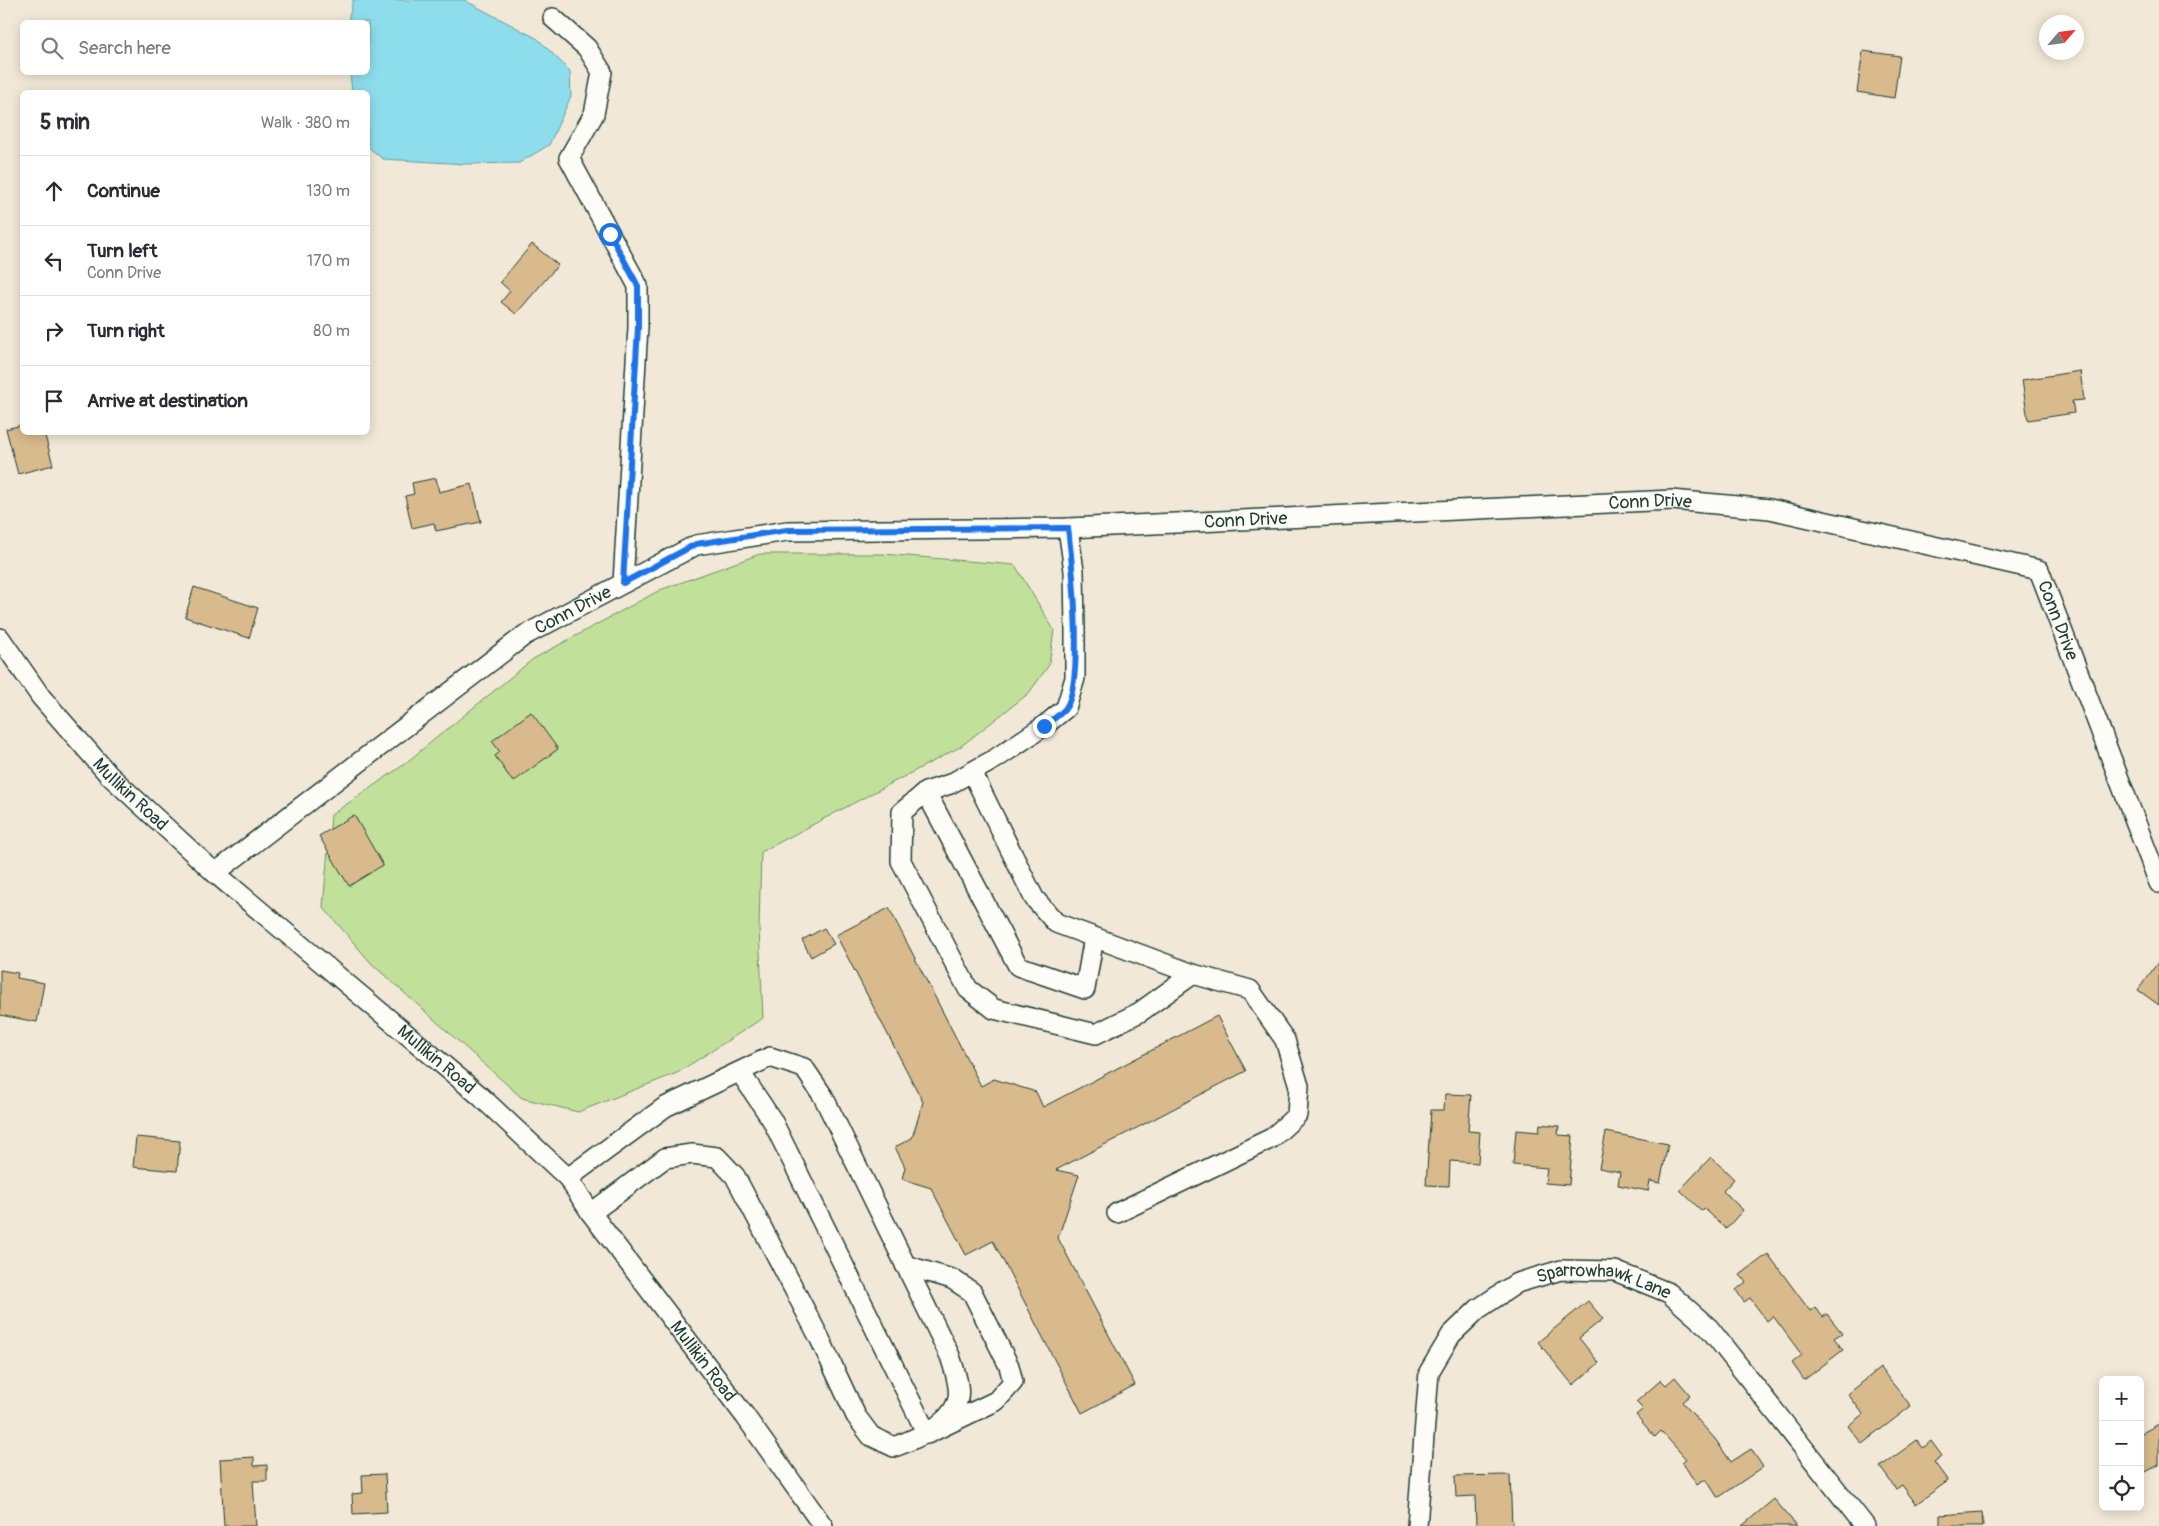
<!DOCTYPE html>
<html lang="en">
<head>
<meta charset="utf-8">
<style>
	:root { --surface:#fff; --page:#f2f2f3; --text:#2b2b33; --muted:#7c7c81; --line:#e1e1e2 }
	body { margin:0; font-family:Pangolin,sans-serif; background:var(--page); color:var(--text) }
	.controls { position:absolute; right:15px; bottom:15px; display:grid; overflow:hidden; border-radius:8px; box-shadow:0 2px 12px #0003 }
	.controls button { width:45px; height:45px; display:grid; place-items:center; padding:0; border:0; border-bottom:1px solid var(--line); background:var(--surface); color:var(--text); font:25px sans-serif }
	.compass { position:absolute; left:2039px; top:15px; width:45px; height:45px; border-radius:50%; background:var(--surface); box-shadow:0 2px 12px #0003; rotate:62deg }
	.stop { position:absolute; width:15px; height:15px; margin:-11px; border:4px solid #1a73e8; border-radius:50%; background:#fff }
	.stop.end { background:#1a73e8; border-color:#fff; box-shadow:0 1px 5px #0008 }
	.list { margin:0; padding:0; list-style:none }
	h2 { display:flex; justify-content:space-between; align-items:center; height:65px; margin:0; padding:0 20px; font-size:21px }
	h2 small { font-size:16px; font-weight:400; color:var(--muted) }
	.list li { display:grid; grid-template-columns:32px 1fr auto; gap:15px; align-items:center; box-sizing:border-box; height:70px; padding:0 20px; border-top:1px solid var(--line) }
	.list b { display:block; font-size:19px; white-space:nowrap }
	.list p { margin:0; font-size:16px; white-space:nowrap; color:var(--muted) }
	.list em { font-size:16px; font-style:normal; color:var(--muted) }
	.icon { flex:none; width:28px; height:28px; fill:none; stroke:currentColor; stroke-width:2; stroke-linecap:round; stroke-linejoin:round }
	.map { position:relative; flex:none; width:2159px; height:1526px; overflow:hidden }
	.search { position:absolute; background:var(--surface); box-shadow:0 2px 12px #0003; left:20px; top:20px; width:350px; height:55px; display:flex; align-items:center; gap:12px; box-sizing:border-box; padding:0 18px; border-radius:8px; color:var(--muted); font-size:19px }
	.panel { position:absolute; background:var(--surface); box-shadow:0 2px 12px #0003; left:20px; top:90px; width:350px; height:345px; border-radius:8px }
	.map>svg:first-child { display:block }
	.green { fill:#c1e19a; stroke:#708f67 }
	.water { fill:#8eddec; stroke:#629da2 }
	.building { fill:#d8ba8c; stroke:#1f3d34 }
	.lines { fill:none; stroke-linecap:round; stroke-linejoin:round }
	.minor-casing { stroke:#1f3d34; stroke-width:22 }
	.minor { stroke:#fdfcf7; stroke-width:19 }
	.route { stroke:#1a73e8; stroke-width:6 }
	.labels { text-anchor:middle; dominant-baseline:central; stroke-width:4.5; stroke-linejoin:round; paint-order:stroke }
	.street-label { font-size:18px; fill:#1f3d34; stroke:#fdfcf7 }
</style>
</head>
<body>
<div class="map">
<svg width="2159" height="1526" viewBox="0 0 2159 1526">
	<rect width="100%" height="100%" fill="#f2e8d7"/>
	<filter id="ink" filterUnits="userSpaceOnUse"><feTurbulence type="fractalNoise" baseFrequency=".02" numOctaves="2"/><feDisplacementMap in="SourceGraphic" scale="10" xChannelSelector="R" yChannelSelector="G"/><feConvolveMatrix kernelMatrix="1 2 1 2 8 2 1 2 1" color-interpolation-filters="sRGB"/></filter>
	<g filter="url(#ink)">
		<path class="green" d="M760,554H883L1015,565L1054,630L1049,665L1029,693L960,747L761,852L759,928L763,1018L677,1073L578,1112L522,1098L372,964L323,907L331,815L402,766L533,659L660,590Z"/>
		<path class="water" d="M353,0H464L538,39L570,71L571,96L549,145L519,163L466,164L383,159L368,147V92H352L350,73L368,72V22H348Z"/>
		<path class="building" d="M1863,51L1900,56L1894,98L1857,92Z
			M532,244L558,265L516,314L501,302L510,291L500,282Z
			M2080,371L2084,400L2072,401L2074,413L2028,420L2022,380Z
			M22,425V432H44L53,465L18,474L6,429Z
			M436,478L439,492L472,484L481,522L436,531L434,523L412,528L405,496L414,494L412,483Z
			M194,587L258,608L249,638L185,617Z
			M531,712L558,749L513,782L495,756L500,752L492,741Z
			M354,815L383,865L349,886L319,836Z
			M889,908L981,1086L994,1079L1036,1092L1043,1107L1217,1016L1246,1071L1056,1170L1079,1175L1058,1238L1135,1385L1082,1413L993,1241L966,1255L931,1188L902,1179L905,1167L895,1147L912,1138L923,1102L836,935Z
			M824,928L834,944L811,957L802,940Z
			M2159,961V1005L2138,990Z
			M0,970L18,973L17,978L44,983L37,1022L0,1015Z
			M1445,1094L1471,1095L1468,1131L1480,1132L1478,1163L1450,1161L1449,1186L1426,1185L1431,1110H1444Z
			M1540,1124L1559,1126L1558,1135L1573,1136L1569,1185L1545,1183L1547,1168L1513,1165L1516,1130L1539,1132Z
			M1606,1132L1668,1144L1660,1183L1650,1181L1648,1191L1618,1185L1620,1172L1599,1168Z
			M136,1137L180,1141L177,1171L133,1167Z
			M1711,1157L1734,1179L1723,1191L1743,1210L1726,1229L1704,1208L1702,1211L1680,1190Z
			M1768,1254L1810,1311L1815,1307L1823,1317L1827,1314L1842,1333L1834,1338L1843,1350L1804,1380L1792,1363L1802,1355L1773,1316L1767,1321L1750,1298L1744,1302L1736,1290L1746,1282L1740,1275Z
			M1588,1301L1603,1319L1579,1338L1599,1363L1573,1385L1538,1342Z
			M1880,1368L1911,1406L1862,1444L1848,1426L1863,1414L1848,1394Z
			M1675,1377L1690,1395L1682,1402L1715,1439L1731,1462L1751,1449L1763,1467L1718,1498L1706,1479L1697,1485L1682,1462L1686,1459L1661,1431L1655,1437L1636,1415L1643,1409L1636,1402L1661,1380L1666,1385Z
			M2159,1424V1465L2140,1475V1434Z
			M1917,1440L1923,1448L1931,1441L1942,1456L1934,1462L1948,1481L1916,1504L1902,1485L1896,1489L1880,1467Z
			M254,1457V1466L267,1465V1481H253L256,1526H224L220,1459Z
			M385,1474L387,1512L353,1514L352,1494L363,1493L362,1475Z
			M1510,1475L1512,1526H1476L1475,1496L1456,1497L1455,1476Z
			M1774,1499L1797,1526H1742Z
			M1982,1512L1983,1526H1940V1515Z"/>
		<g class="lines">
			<g class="minor-casing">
				<g id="minor">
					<path d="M553,18L587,48L602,72L594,114L569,158L638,286V327L623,583"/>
					<path d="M1068,528L1074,571L1075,629V678L1066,708L1044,726L995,759L950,784L926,792L902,812L901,861L968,989L994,1009L1096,1034L1140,1012L1193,974"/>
					<path id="s1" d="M0,638L41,697L109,775L215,873L479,1095L568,1178L591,1213L745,1416L823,1526"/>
					<path d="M972,772L1034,898L1056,923L1193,974L1250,990L1285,1040L1299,1086L1297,1115L1272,1138L1117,1213"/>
					<path d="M926,792L1018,966L1085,989L1094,937"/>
					<path id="s2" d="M215,873L525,635L696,545L787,531L1068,528L1672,500L1770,509L2039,570L2159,883"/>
					<path d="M740,1072L772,1120L927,1434L996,1401L1013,1382L1009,1366L972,1292L952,1279L905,1265"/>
					<path d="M568,1178L665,1107L770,1057L804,1068L823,1096L950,1356C954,1369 962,1389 957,1402C949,1426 915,1439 894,1447L871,1436L856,1416L820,1339L735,1176L717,1157L692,1154L665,1158L591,1213"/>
					<path id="s3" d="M1417,1526L1429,1372L1451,1335L1478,1309L1517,1283L1561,1270L1615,1271L1669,1293L1709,1328L1865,1526"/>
				</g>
			</g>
			<use href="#minor" class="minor"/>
		</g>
	</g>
	<g class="lines" filter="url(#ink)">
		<path class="route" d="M610,234L638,286V327L623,583L696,544L787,530L1068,528C1072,561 1085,684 1065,709C1059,716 1050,721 1044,726"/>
	</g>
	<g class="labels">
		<g class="street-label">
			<text stroke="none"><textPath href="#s2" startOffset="1540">Conn Drive</textPath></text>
			<text stroke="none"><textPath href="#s2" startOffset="1135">Conn Drive</textPath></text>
			<text stroke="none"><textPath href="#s2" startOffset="445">Conn Drive</textPath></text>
			<text stroke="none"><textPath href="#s2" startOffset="1990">Conn Drive</textPath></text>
			<text stroke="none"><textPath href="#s1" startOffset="204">Mullikin Road</textPath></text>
			<text stroke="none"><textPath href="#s1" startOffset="609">Mullikin Road</textPath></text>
			<text stroke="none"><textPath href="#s3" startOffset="372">Sparrowhawk Lane</textPath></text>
			<text stroke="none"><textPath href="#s1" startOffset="1014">Mullikin Road</textPath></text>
		</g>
	</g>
</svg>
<div class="controls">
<button>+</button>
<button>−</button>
<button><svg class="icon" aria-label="locate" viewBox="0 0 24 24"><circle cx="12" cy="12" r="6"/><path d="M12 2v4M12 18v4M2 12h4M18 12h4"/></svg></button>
</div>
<svg class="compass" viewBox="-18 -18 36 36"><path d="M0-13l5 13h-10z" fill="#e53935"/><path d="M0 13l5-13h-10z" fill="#7c7c81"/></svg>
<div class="stop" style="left:610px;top:234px"></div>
<div class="stop end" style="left:1044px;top:726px"></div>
<div class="search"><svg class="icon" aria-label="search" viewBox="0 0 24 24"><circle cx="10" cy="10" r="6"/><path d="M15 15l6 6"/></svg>Search here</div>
<section class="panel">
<h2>5 min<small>Walk · 380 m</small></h2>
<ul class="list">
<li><svg class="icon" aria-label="ahead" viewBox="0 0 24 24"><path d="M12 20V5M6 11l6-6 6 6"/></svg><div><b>Continue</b></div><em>130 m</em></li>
<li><svg class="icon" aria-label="left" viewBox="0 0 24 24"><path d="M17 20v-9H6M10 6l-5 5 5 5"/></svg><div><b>Turn left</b><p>Conn Drive</p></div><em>170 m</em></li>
<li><svg class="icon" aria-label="right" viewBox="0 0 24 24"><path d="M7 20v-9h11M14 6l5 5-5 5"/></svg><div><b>Turn right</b></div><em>80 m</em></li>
<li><svg class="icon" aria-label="arrive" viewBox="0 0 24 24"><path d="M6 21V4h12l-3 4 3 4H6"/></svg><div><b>Arrive at destination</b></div></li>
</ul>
</section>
</div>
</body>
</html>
